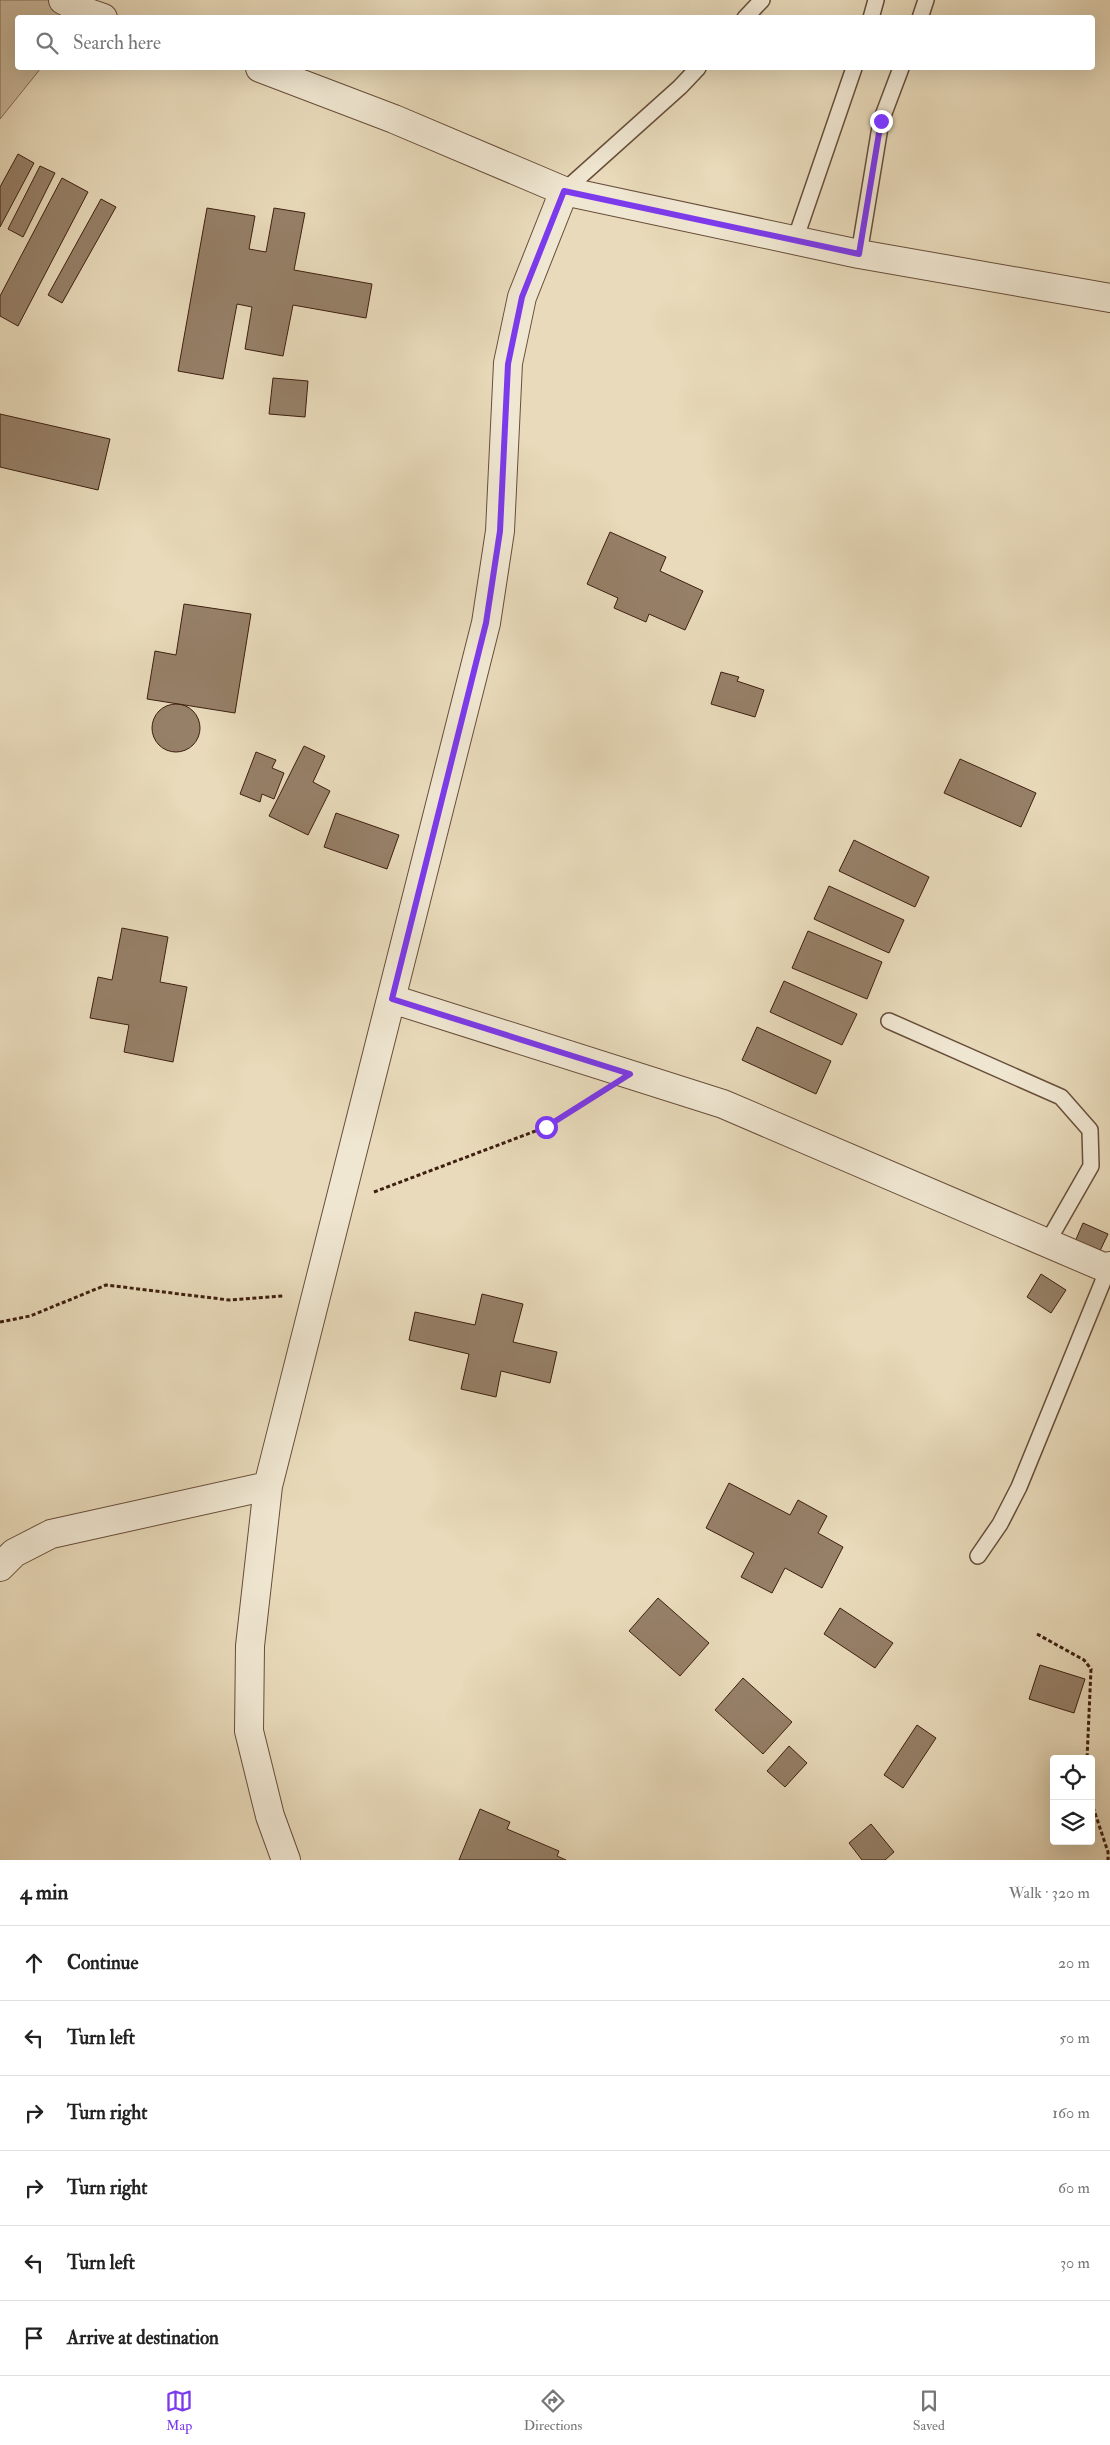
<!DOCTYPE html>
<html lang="en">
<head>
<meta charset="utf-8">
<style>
	:root { --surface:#fff; --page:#f2f2f2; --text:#222; --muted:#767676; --line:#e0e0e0; --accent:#7c3aed }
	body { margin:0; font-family:"IM FELL Double Pica",serif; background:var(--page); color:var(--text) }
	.controls { position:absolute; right:15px; bottom:15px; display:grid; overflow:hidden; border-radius:5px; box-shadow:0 5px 20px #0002 }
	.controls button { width:45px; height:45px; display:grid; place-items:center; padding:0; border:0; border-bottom:1px solid var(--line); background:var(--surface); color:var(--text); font:25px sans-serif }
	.stop { position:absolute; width:15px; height:15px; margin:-11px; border:4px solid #7c3aed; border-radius:50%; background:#fff }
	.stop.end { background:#7c3aed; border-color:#fff; box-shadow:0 1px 5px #0008 }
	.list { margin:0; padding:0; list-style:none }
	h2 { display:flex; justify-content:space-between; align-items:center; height:65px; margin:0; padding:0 20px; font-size:21px }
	h2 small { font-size:16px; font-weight:400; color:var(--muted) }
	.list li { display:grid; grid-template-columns:32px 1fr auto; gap:15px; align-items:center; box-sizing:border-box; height:75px; padding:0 20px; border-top:1px solid var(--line) }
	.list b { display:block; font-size:19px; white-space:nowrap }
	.list em { font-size:16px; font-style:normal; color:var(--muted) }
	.icon { flex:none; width:28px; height:28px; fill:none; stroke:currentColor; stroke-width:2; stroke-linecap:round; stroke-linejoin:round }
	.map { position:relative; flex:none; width:1110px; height:1860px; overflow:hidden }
	.search { position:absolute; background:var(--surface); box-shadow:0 5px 20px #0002; left:15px; right:15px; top:15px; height:55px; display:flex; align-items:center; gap:12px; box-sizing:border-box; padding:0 18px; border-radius:5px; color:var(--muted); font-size:19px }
	.sheet { height:515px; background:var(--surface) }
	nav { display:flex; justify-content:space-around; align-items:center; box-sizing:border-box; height:70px; border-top:1px solid var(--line); background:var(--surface); font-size:14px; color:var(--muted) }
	nav a { display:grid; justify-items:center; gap:2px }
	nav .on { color:var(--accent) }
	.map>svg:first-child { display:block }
	.green { fill:#cbba9d; stroke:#846c56 }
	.building { fill:#968068; stroke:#3e1f10 }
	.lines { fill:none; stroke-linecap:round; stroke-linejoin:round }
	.service-casing { stroke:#684e3a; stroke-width:18 }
	.minor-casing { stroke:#684e3a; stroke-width:30 }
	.path { stroke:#3e1f10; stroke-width:3; stroke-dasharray:4 2.5; stroke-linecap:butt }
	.service { stroke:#f0e7d2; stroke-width:15 }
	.minor { stroke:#f0e7d2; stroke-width:28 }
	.route { stroke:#7c3aed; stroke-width:6 }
</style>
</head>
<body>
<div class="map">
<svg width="1110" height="1860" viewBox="0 0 1110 1860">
	<rect width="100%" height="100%" fill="#e8daba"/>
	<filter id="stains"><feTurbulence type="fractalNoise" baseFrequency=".004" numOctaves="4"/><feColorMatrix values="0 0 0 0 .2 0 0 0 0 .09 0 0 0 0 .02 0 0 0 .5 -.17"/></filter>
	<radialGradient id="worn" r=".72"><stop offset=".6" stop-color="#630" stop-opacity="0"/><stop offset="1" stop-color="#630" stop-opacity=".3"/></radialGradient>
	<path class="green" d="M0,0H95L81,17L18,18V68H41L0,119Z"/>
	<path class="building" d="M18,154L34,163L0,227V187Z
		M40,166L55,173L23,237L8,229Z
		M62,178L88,192L18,326L0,316V296Z
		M101,199L116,207L62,303L48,295Z
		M207,208L255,216L249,249L266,252L274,208L305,213L294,270L372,284L366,318L293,305L283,356L245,349L252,307L237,304L223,379L178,371Z
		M273,378L308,381L305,417L269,414Z
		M0,414L110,439L98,490L0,467Z
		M610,532L666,557L660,571L703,591L685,630L649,614L646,622L614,608L618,598L587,584Z
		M184,604L251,614L235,713L147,699L155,651L176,655Z
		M721,672L739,677L737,681L764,690L755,717L711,704Z
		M152 728a24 24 0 1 1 48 0a24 24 0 1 1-48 0Z
		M304,746L325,756L313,782L330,791L308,835L269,816Z
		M256,752L276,760L272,768L284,773L274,799L262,794L260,802L240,794Z
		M960,759L1036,793L1021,827L944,793Z
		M336,813L399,835L387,869L324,847Z
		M854,840L929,877L915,907L839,871Z
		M829,886L904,920L889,953L814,919Z
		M122,928L168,937L160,982L187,987L173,1062L124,1052L129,1025L90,1018L98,977L112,980Z
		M808,931L882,962L867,999L792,968Z
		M784,981L857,1014L842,1045L770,1012Z
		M757,1027L831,1061L816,1094L742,1060Z
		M1083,1223L1108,1234L1098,1255L1074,1244Z
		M1041,1274L1066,1290L1051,1313L1027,1297Z
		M482,1294L523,1304L513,1342L557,1352L550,1383L501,1371L496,1397L461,1389L469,1354L409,1340L415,1312L475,1325Z
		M729,1483L790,1515L798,1500L827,1516L818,1533L843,1547L822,1588L785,1568L772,1593L741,1577L754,1553L706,1528Z
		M658,1598L709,1643L680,1676L629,1631Z
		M840,1608L893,1643L875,1668L824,1634Z
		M1040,1665L1085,1679L1074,1713L1029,1699Z
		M743,1678L792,1722L763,1754L715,1710Z
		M917,1725L936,1738L903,1788L884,1775Z
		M789,1746L807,1763L785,1787L767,1771Z
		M480,1809L510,1822L507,1829L559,1851L557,1856L566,1860H459Z
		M871,1824L894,1852L885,1860H862L849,1843Z"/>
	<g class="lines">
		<g class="service-casing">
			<path id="service" d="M745,18L762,0
				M871,18L876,0
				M920,18L926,0
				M564,191L680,87L698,68
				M795,240L854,68
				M859,254L881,121L901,68
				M889,1021L1061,1097L1090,1130L1091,1166L1047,1243
				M978,1556L1000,1524L1019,1487L1108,1269"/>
		</g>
		<g class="minor-casing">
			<path id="minor" d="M63,0L86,12L103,18
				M260,68L394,119L564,191L859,254L1110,298
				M392,999L723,1104L1108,1269L1110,1266
				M0,1567L14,1553L51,1534L268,1486
				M286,1860L270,1816L249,1731L250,1646L268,1486L486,623L500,531L508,363L522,297L564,191"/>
		</g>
		<path class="path" d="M374,1192L546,1127L595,1096
			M0,1322L30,1316L106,1285L229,1300L283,1296
			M1037,1634L1084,1660L1091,1669L1087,1759
			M1091,1801L1108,1852V1860"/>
		<use href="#service" class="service"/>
		<use href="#minor" class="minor"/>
	</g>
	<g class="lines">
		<path class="route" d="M546,1127L630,1074L392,999L486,623L500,531L508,364L522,297L564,191L859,254L881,121"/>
	</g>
	<rect width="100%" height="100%" filter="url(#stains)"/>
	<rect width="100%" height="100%" fill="url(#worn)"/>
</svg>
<div class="controls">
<button><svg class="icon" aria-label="locate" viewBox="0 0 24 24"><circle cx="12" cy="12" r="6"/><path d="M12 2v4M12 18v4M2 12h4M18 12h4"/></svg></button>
<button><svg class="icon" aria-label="layers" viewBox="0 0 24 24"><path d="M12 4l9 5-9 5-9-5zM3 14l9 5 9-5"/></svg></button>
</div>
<div class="stop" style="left:546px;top:1127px"></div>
<div class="stop end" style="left:881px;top:121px"></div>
<div class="search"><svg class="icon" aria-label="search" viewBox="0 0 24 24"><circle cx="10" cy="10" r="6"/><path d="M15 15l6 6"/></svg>Search here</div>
</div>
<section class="sheet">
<h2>4 min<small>Walk · 320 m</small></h2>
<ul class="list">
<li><svg class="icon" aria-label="ahead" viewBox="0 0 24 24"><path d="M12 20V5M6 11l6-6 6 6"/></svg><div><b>Continue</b></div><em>20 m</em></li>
<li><svg class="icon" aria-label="left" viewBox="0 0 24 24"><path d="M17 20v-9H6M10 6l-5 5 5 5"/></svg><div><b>Turn left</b></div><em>50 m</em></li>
<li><svg class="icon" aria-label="right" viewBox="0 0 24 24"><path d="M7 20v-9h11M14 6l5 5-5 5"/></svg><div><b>Turn right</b></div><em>160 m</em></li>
<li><svg class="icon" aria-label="right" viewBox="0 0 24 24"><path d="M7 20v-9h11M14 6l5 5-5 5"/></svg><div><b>Turn right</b></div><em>60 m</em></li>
<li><svg class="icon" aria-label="left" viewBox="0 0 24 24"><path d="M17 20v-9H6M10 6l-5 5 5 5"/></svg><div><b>Turn left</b></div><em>30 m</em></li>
<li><svg class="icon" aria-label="arrive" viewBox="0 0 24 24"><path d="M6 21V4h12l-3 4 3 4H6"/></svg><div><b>Arrive at destination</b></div></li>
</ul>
</section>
<nav>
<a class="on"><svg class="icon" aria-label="map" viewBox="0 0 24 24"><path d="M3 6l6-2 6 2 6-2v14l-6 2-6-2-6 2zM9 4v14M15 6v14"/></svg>Map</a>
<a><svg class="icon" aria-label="directions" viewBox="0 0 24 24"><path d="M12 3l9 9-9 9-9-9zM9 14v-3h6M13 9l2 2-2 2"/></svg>Directions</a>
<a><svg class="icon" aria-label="saved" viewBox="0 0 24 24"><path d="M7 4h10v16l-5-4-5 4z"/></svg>Saved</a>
</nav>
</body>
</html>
